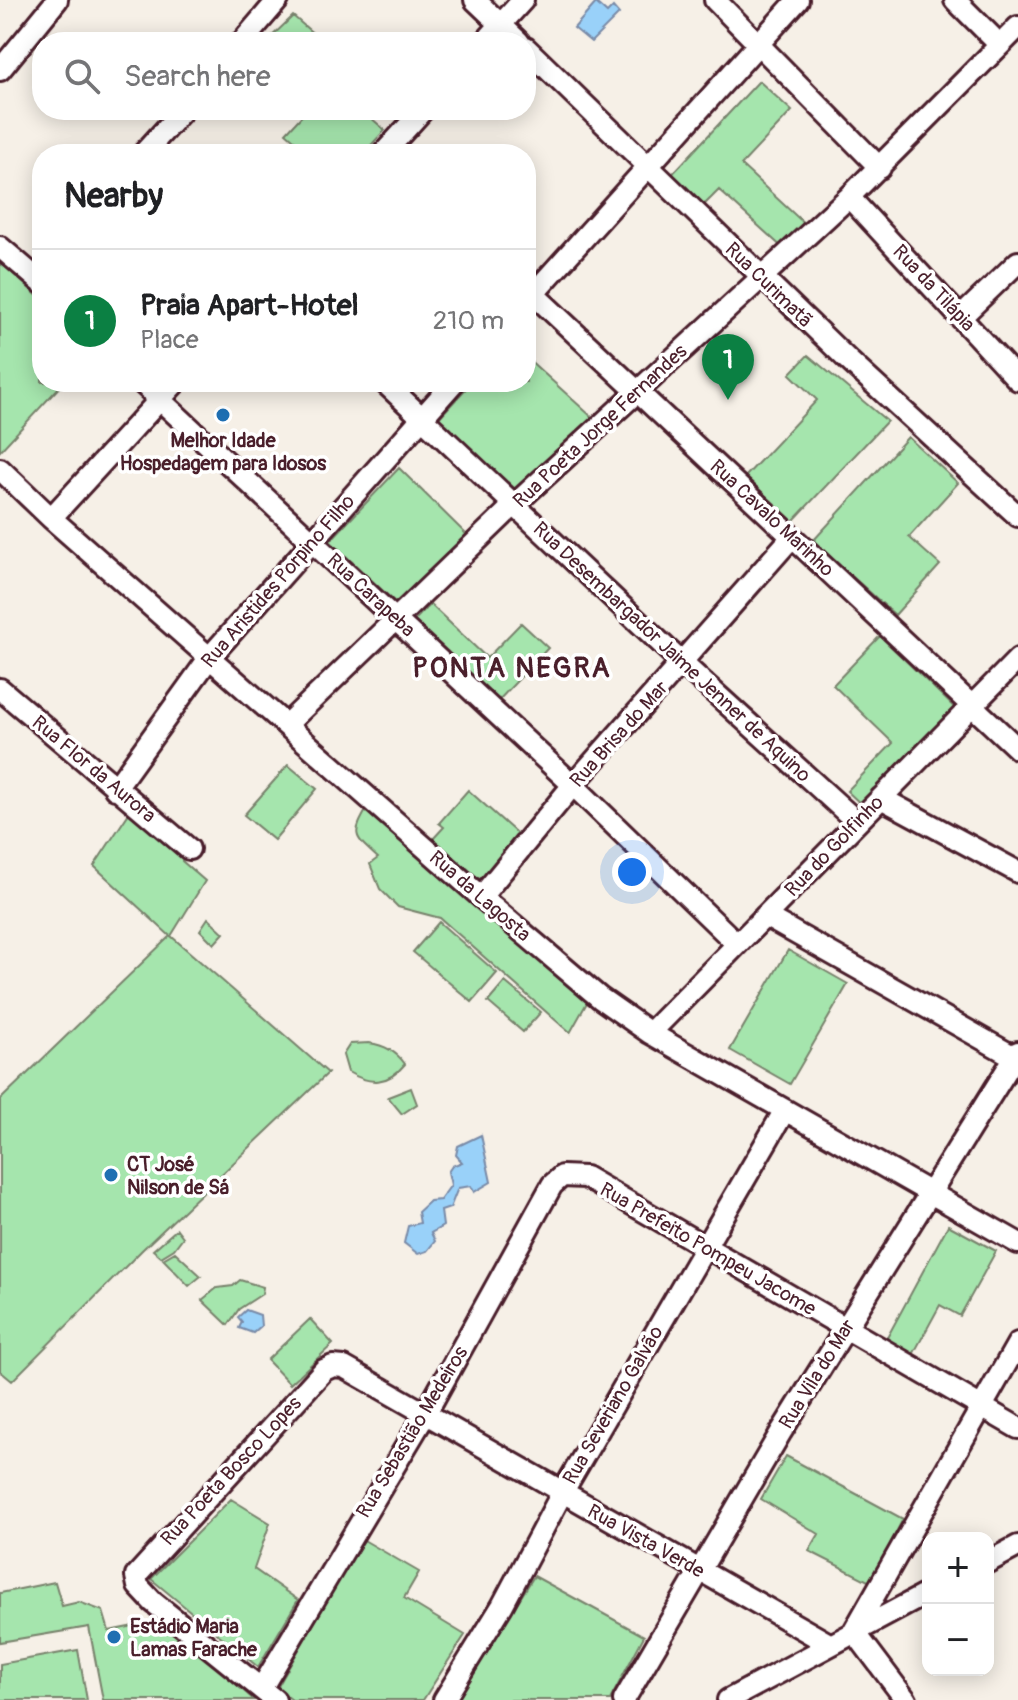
<!DOCTYPE html>
<html lang="en">
<head>
<meta charset="utf-8">
<style>
	:root { --surface:#fff; --page:#f2f2f2; --text:#202124; --muted:#757577; --line:#e0e0e0; --accent:#0b8043 }
	body { margin:0; font-family:Pangolin,sans-serif; background:var(--page); color:var(--text) }
	.controls { position:absolute; right:24px; bottom:24px; display:grid; overflow:hidden; border-radius:16px; box-shadow:0 4px 20px #0003 }
	.controls button { width:72px; height:72px; display:grid; place-items:center; padding:0; border:0; border-bottom:2px solid var(--line); background:var(--surface); color:var(--text); font:40px sans-serif }
	.you { position:absolute; left:632px; top:872px; width:28px; height:28px; margin:-20px; border:6px solid #fff; border-radius:50%; background:#1a73e8; box-shadow:0 0 0 12px #1a73e833 }
	.badge { display:grid; place-items:center; width:52px; height:52px; border-radius:50%; background:var(--accent); color:#fff; font-size:26px; font-weight:700 }
	.pin { position:absolute; translate:-50% -66px; filter:drop-shadow(0 2px 4px #0008) }
	.pin::after { content:''; position:absolute; top:42px; width:28px; height:24px; background:inherit; clip-path:polygon(0 0,100% 0,50% 100%) }
	.list { margin:0; padding:0; list-style:none }
	h2 { display:flex; justify-content:space-between; align-items:center; height:104px; margin:0; padding:0 32px; font-size:34px }
	h2 small { font-size:26px; font-weight:400; color:var(--muted) }
	.list li { display:grid; grid-template-columns:52px 1fr auto; gap:24px; align-items:center; box-sizing:border-box; height:144px; padding:0 32px; border-top:2px solid var(--line) }
	.list b { display:block; font-size:30px; white-space:nowrap }
	.list p { margin:0; font-size:26px; white-space:nowrap; color:var(--muted) }
	.list em { font-size:26px; font-style:normal; color:var(--muted) }
	.icon { flex:none; width:44px; height:44px; fill:none; stroke:currentColor; stroke-width:2; stroke-linecap:round; stroke-linejoin:round }
	.map { position:relative; flex:none; width:1018px; height:1700px; overflow:hidden }
	.search { position:absolute; background:var(--surface); box-shadow:0 4px 20px #0003; left:32px; top:32px; width:504px; height:88px; display:flex; align-items:center; gap:20px; box-sizing:border-box; padding:0 28px; border-radius:32px; color:var(--muted); font-size:30px }
	.panel { position:absolute; background:var(--surface); box-shadow:0 4px 20px #0003; left:32px; top:144px; width:504px; height:248px; border-radius:32px }
	.map>svg:first-child { display:block }
	.green { fill:#a5e5ad; stroke:#78826c; stroke-width:2 }
	.water { fill:#99d1f9; stroke:#798aa7; stroke-width:2 }
	.lines { fill:none; stroke-linecap:round; stroke-linejoin:round }
	.minor-casing { stroke:#4a1f2b; stroke-width:26 }
	.minor { stroke:#fff; stroke-width:20 }
	.poi-dot { fill:#1f6fb2; stroke:#fff; stroke-width:3 }
	.labels { text-anchor:middle; dominant-baseline:central; stroke-width:7; stroke-linejoin:round; paint-order:stroke }
	.street-label { font-size:20px; fill:#4a1f2b; stroke:#fff }
	.poi-label { font-size:20px; font-weight:bold; fill:#4a1f2b; stroke:#fff; text-anchor:start }
	.district-label { font-size:28px; font-weight:bold; letter-spacing:2px; fill:#4a1f2b; stroke:#fff }
</style>
</head>
<body>
<div class="map">
<svg width="1018" height="1700" viewBox="0 0 1018 1700">
	<rect width="100%" height="100%" fill="#f6f0e7"/>
	<filter id="ink" filterUnits="userSpaceOnUse"><feTurbulence type="fractalNoise" baseFrequency=".0125" numOctaves="2"/><feDisplacementMap in="SourceGraphic" scale="16" xChannelSelector="R" yChannelSelector="G"/><feConvolveMatrix kernelMatrix="1 2 1 2 8 2 1 2 1" color-interpolation-filters="sRGB"/></filter>
	<g filter="url(#ink)">
		<path class="green" d="M293,16L323,42H266Z
			M759,81L792,111L741,165L807,226L785,250L719,190L696,213L664,183Z
			M307,110H362L385,130L363,154H310L286,133Z
			M0,262L42,300V382H64L0,451Z
			M808,355L887,421L793,521L745,477L817,400L790,374Z
			M526,357L593,418L515,492L437,420L472,382H526Z
			M908,437L958,483L909,537L940,565L895,615L813,541Z
			M399,468L467,535L397,604L330,541Z
			M430,604L487,658L521,623L548,648L498,701L413,622Z
			M880,636L959,712L865,808L847,791L893,743L833,685Z
			M288,765L317,789L274,840L244,815Z
			M468,790L522,838L483,882L433,839L444,827L439,823Z
			M368,807L589,999L570,1033L440,918L398,907L380,889L370,864L378,858C354,836 351,836 368,807Z
			M131,810L183,853L182,861L205,881L171,936L328,1073L142,1250L12,1381L0,1371V1100L170,936L94,866Z
			M208,918L224,933L214,944L200,930Z
			M439,922L497,973L472,1002L413,952Z
			M788,950L848,984L790,1084L730,1050Z
			M505,982L541,1012L523,1032L488,1002Z
			M369,1043C384,1045 396,1051 405,1064C388,1085 370,1085 348,1072L343,1055L350,1044Z
			M411,1088L417,1104L402,1114L388,1097Z
			M948,1225L996,1251L960,1316L940,1305L909,1362L882,1347Z
			M177,1229L183,1237L174,1249L161,1257L153,1250Z
			M175,1252L201,1276L189,1286L163,1259Z
			M240,1280L263,1287L262,1294L239,1309L228,1325L202,1300L217,1288L233,1286Z
			M310,1319L333,1344L290,1384L267,1360Z
			M786,1456L903,1519L870,1582L809,1551L819,1534L761,1499Z
			M231,1499L270,1523L254,1569L298,1600L258,1667L151,1579Z
			M362,1539L419,1572L404,1598L465,1635L423,1700H292L277,1688Z
			M534,1576L644,1636L610,1700H457Z
			M55,1582L62,1606L79,1602L103,1611L109,1631L163,1620L254,1700H103L89,1627L0,1642V1593Z
			M78,1650L87,1700H0V1664Z"/>
		<path class="water" d="M596,3L607,13L613,7L619,14L591,42L574,28Z
			M481,1135L491,1182L474,1192L471,1186L458,1188L450,1208L441,1211L443,1226L431,1233L435,1241L427,1251L418,1254L404,1243L408,1226L420,1223L418,1212L430,1201L440,1200L451,1185L448,1172L452,1166L462,1162L456,1155L458,1146Z
			M246,1310L260,1315L261,1326L253,1333L239,1328L242,1322L238,1317Z"/>
		<g class="lines">
			<g class="minor-casing">
				<path id="minor" d="M475,0L519,42
					M715,0L880,168
					M955,0L1000,45
					M242,42L278,0
					M485,42L523,0
					M526,48L847,359L1018,516
					M0,70L57,0
					M143,154L183,110
					M383,154L423,110
					M849,197L1018,380
					M0,247L42,283
					M526,287L1018,749
					M526,302L798,0
					M961,317L1018,262
					M141,382L573,785L737,944
					M384,382L682,663L857,822
					M0,469L51,518L481,897L600,998L650,1033L1018,1243
					M51,518L176,382
					M0,689L189,849
					M286,725L513,506L849,197L1018,27
					M115,789L209,658L454,382
					M881,798L1018,872
					M481,897L573,785L792,537
					M765,916L1018,1059
					M650,1033L1018,659
					M988,1562L1018,1546
					M854,1631L1018,1343
					M854,1631L906,1700
					M261,1689L426,1413L552,1185L562,1176L585,1177L1018,1428
					M275,1700L153,1602L138,1586L136,1576L324,1370L333,1366L344,1367L829,1644
					M444,1700L502,1606L562,1493L785,1110
					M624,1700L781,1432L1018,1052
					M728,1700L928,1593"/>
			</g>
			<use href="#minor" class="minor"/>
		</g>
	</g>
	<g class="poi-dot">
		<circle cx="223" cy="415" r="8"/>
		<circle cx="111" cy="1175" r="8"/>
		<circle cx="114" cy="1637" r="8"/>
	</g>
	<g class="labels">
		<g class="street-label">
			<text transform="translate(769 285) rotate(44)">Rua Curimatã</text>
			<text transform="translate(934 288) rotate(47)">Rua da Tilápia</text>
			<text transform="translate(600 426) rotate(-43)">Rua Poeta Jorge Fernandes</text>
			<text transform="translate(772 518) rotate(43)">Rua Cavalo Marinho</text>
			<text transform="translate(278 581) rotate(-49)">Rua Aristides Porpino Filho</text>
			<text transform="translate(371 595) rotate(43)">Rua Carapeba</text>
			<text transform="translate(672 652) rotate(43)">Rua Desembargador Jaime Jenner de Aquino</text>
			<text transform="translate(619 734) rotate(-48)">Rua Brisa do Mar</text>
			<text transform="translate(94 769) rotate(40)">Rua Flor da Aurora</text>
			<text transform="translate(834 846) rotate(-46)">Rua do Golfinho</text>
			<text transform="translate(480 896) rotate(41)">Rua da Lagosta</text>
			<text transform="translate(708 1249) rotate(30)">Rua Prefeito Pompeu Jacome</text>
			<text transform="translate(817 1374) rotate(-58)">Rua Vila do Mar</text>
			<text transform="translate(613 1405) rotate(-60)">Rua Severiano Galvão</text>
			<text transform="translate(412 1432) rotate(-59)">Rua Sebastião Medeiros</text>
			<text transform="translate(231 1471) rotate(-47)">Rua Poeta Bosco Lopes</text>
			<text transform="translate(646 1541) rotate(29)">Rua Vista Verde</text>
		</g>
		<g class="poi-label">
			<text x="223" y="440" text-anchor="middle">Melhor Idade<tspan x="223" dy="23">Hospedagem para Idosos</tspan></text>
			<text x="127" y="1164">CT José<tspan x="127" dy="23">Nilson de Sá</tspan></text>
			<text x="130" y="1626">Estádio Maria<tspan x="130" dy="23">Lamas Farache</tspan></text>
		</g>
		<g class="district-label">
			<text x="512" y="668">PONTA NEGRA</text>
		</g>
	</g>
</svg>
<div class="controls">
<button>+</button>
<button>−</button>
</div>
<div class="you"></div>
<div class="pin badge" style="left:728px;top:400px">1</div>
<div class="search"><svg class="icon" aria-label="search" viewBox="0 0 24 24"><circle cx="10" cy="10" r="6"/><path d="M15 15l6 6"/></svg>Search here</div>
<section class="panel">
<h2>Nearby<small></small></h2>
<ul class="list">
<li><span class="badge">1</span><div><b>Praia Apart-Hotel</b><p>Place</p></div><em>210 m</em></li>
</ul>
</section>
</div>
</body>
</html>
